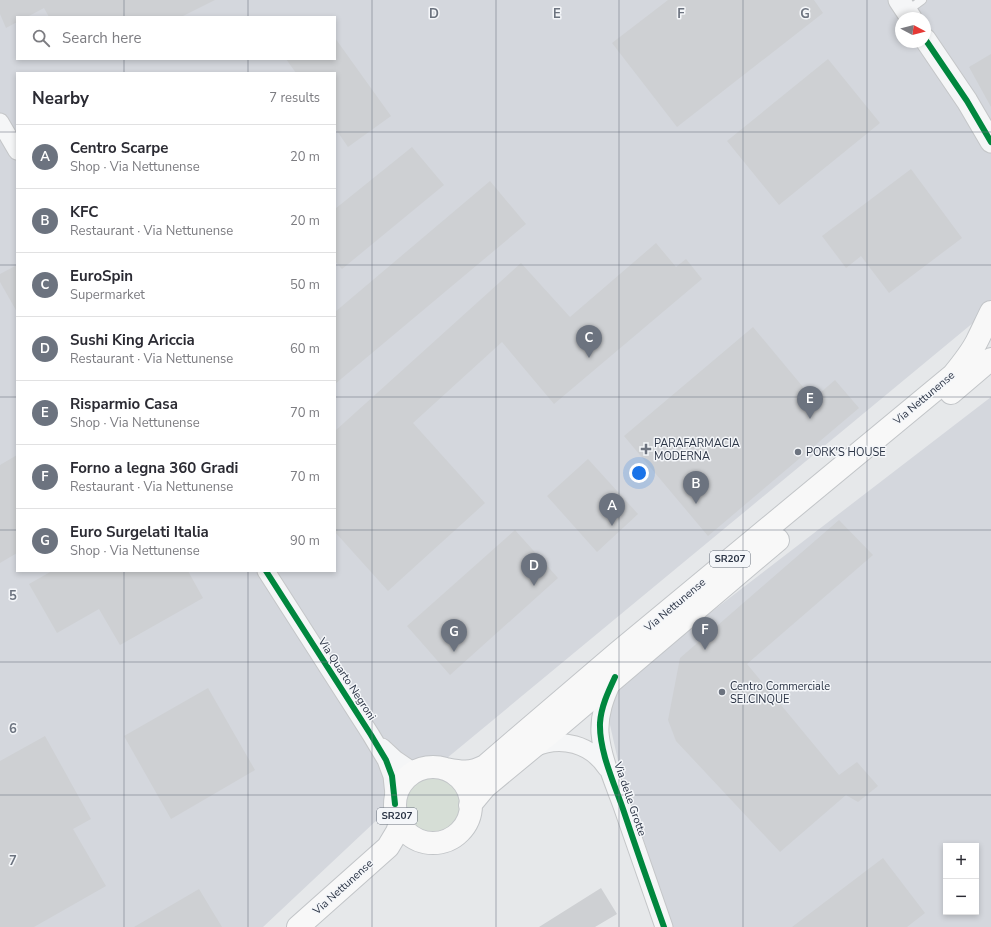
<!DOCTYPE html>
<html lang="en">
<head>
<meta charset="utf-8">
<style>
	:root { --surface:#fff; --page:#f7f7f7; --text:#2b2b33; --muted:#7c7c81; --line:#e1e1e2; --accent:#6c737f }
	body { margin:0; font-family:"Nunito Sans",sans-serif; background:var(--page); color:var(--text) }
	.controls { position:absolute; right:12px; bottom:12px; display:grid; overflow:hidden; border-radius:0px; box-shadow:0 2px 6px #0003 }
	.controls button { width:36px; height:36px; display:grid; place-items:center; padding:0; border:0; border-bottom:1px solid var(--line); background:var(--surface); color:var(--text); font:20px sans-serif }
	.compass { position:absolute; left:895px; top:12px; width:36px; height:36px; border-radius:50%; background:var(--surface); box-shadow:0 2px 6px #0003; rotate:97deg }
	.you { position:absolute; left:639px; top:473px; width:14px; height:14px; margin:-10px; border:3px solid #fff; border-radius:50%; background:#1a73e8; box-shadow:0 0 0 6px #1a73e833 }
	.badge { display:grid; place-items:center; width:26px; height:26px; border-radius:50%; background:var(--accent); color:#fff; font-size:13px; font-weight:700 }
	.pin { position:absolute; translate:-50% -33px; filter:drop-shadow(0 1px 2px #0008) }
	.pin::after { content:''; position:absolute; top:21px; width:14px; height:12px; background:inherit; clip-path:polygon(0 0,100% 0,50% 100%) }
	.list { margin:0; padding:0; list-style:none }
	h2 { display:flex; justify-content:space-between; align-items:center; height:52px; margin:0; padding:0 16px; font-size:17px }
	h2 small { font-size:13px; font-weight:400; color:var(--muted) }
	.list li { display:grid; grid-template-columns:26px 1fr auto; gap:12px; align-items:center; box-sizing:border-box; height:64px; padding:0 16px; border-top:1px solid var(--line) }
	.list b { display:block; font-size:15px; white-space:nowrap }
	.list p { margin:0; font-size:13px; white-space:nowrap; color:var(--muted) }
	.list em { font-size:13px; font-style:normal; color:var(--muted) }
	.icon { flex:none; width:22px; height:22px; fill:none; stroke:currentColor; stroke-width:2; stroke-linecap:round; stroke-linejoin:round }
	.map { position:relative; flex:none; width:991px; height:927px; overflow:hidden }
	.search { position:absolute; background:var(--surface); box-shadow:0 2px 6px #0003; left:16px; top:16px; width:320px; height:44px; display:flex; align-items:center; gap:10px; box-sizing:border-box; padding:0 14px; border-radius:0px; color:var(--muted); font-size:15px }
	.panel { position:absolute; background:var(--surface); box-shadow:0 2px 6px #0003; left:16px; top:72px; width:320px; height:500px; border-radius:0px }
	.map>svg:first-child { display:block }
	.built { fill:#d4d7dd; fill-rule:evenodd }
	.green { fill:#d6ded6 }
	.building { fill:#ced0d3 }
	.lines { fill:none; stroke-linecap:round; stroke-linejoin:round }
	.service-casing { stroke:#c4c6c8; stroke-width:10 }
	.minor-casing { stroke:#c4c6c8; stroke-width:19 }
	.tertiary-casing { stroke:#c4c6c8; stroke-width:23 }
	.primary-casing { stroke:#c2c5c8; stroke-width:24 }
	.service { stroke:#f5f6f7; stroke-width:8 }
	.minor { stroke:#f5f6f7; stroke-width:17 }
	.tertiary { stroke:#f5f6f7; stroke-width:21 }
	.primary { stroke:#f8f8f8; stroke-width:22 }
	.cycleway-casing { stroke:#f4f6f9; stroke-width:8 }
	.cycleway { stroke:#00873e; stroke-width:6 }
	.grid { fill:none; stroke:#6c737f; stroke-width:1; stroke-opacity:0.55 }
	.poi-dot { fill:#6c737f; stroke:#f4f6f9; stroke-width:1.5 }
	.labels { text-anchor:middle; dominant-baseline:central; stroke-width:3; stroke-linejoin:round; paint-order:stroke }
	.shield { fill:#f4f6f9; stroke:#676e7b; stroke-width:1 }
	.shield-label { font-size:10px; font-weight:bold; fill:#2b3445 }
	.street-label { font-size:11px; fill:#2b3445; stroke:#f4f6f9 }
	.poi-label { font-size:11px; fill:#2b3445; stroke:#f4f6f9; text-anchor:start }
	.grid-label { font-size:13px; text-anchor:middle; font-weight:bold; fill:#6c737f; stroke:#f4f6f9; stroke-width:3; stroke-linejoin:round; paint-order:stroke }
</style>
</head>
<body>
<div class="map">
<svg width="991" height="927" viewBox="0 0 991 927">
	<rect width="100%" height="100%" fill="#e6e8ea"/>
	<path class="built" d="M0,0H991V308L412,787L263,927H0ZM17,17H335V59H17ZM901,18H925V42H901ZM17,73H335V571H17Z
		M991,397V927H672L619,765L608,716L612,700L624,679ZM946,846H976V912H946Z"/>
	<path class="green" d="M399 804a34 34 0 1 1 68 0a34 34 0 1 1-68 0Z"/>
	<path class="building" d="M0,0H215L181,17H49L44,8L27,17H17V22L6,28L0,14Z
		M668,0H814L823,13L677,127L612,43Z
		M335,38L391,116L348,147L335,128V73H296L286,59H335Z
		M991,54V107L969,67Z
		M828,59L880,123L779,205L727,141Z
		M412,147L444,185L342,269L335,261V209Z
		M911,169L962,238L889,293L861,256L846,268L822,236Z
		M490,181L526,224L335,384V312Z
		M656,243L676,267L686,259L702,279L554,404L502,342L413,423L485,503L388,591L335,532V431L521,263L570,317Z
		M17,265V312L0,282V274Z
		M753,327L813,399L835,380L859,408L708,536L624,436Z
		M17,455V553L0,563V465Z
		M588,459L638,514L597,552L547,496Z
		M839,520L873,555L747,664L839,775L857,762L878,786L858,802L846,795L780,852L676,741L668,720L680,658Z
		M515,530L558,578L450,675L407,626Z
		M52,571H188L203,598L120,645L99,609L57,633L29,584Z
		M208,688L255,770L171,819L124,736Z
		M45,736L91,819L73,829L106,886L34,927H0V761Z
		M883,858L925,913L907,927H792Z
		M601,888L617,914L595,927H539Z
		M199,889L222,927H134Z"/>
	<g class="lines">
		<g class="service-casing">
			<path id="service" d="M907,11L922,0"/>
		</g>
		<g class="minor-casing">
			<path id="minor" d="M0,122L17,151
				M266,571L371,735L386,760L392,776L395,804
				M613,681C605,698 599,714 600,733C602,757 614,784 622,806C636,846 650,887 664,927
				M382,747L395,759L414,772
				M534,748C561,736 591,744 607,769"/>
		</g>
		<g class="tertiary-casing">
			<path id="tertiary" d="M899,0L911,18
				M925,39L967,101L991,142"/>
		</g>
		<g class="primary-casing">
			<path id="primary" d="M951,393L991,359
				M395 805a38 38 0 1 1 76 0a38 38 0 1 1-76 0Z
				M445,769C461,772 469,774 485,766L617,653L953,375C962,364 971,353 977,341C982,331 986,322 991,312
				M470,805L485,787L560,725L778,540
				M298,927L388,847L397,832L400,823"/>
		</g>
		<use href="#service" class="service"/>
		<use href="#minor" class="minor"/>
		<use href="#tertiary" class="tertiary"/>
		<use href="#primary" class="primary"/>
		<g class="cycleway-casing">
			<path id="cycleway" d="M925,39L967,101L991,142
				M266,571L371,735L386,760L392,776L395,804
				M615,677C608,692 601,707 600,723C599,751 614,783 623,809C636,848 650,888 664,927"/>
		</g>
		<use href="#cycleway" class="cycleway"/>
	</g>
	<path class="grid" d="M124,0V17M248,0V17M372,0V927M496,0V927M619,0V927M743,0V927M867,0V927M124,59V73M248,59V73M0,132H17M335,132H991M0,265H17M335,265H991M0,397H17M335,397H991M0,530H17M335,530H991M124,571V927M248,571V927M0,662H991M0,795H991"/>
	<g class="poi-dot">
		<path d="M644 443h4v4h4v4h-4v4h-4v-4h-4v-4h4z"/>
		<circle cx="798" cy="452" r="4"/>
		<circle cx="722" cy="692" r="4"/>
	</g>
	<g class="labels">
		<g class="shield">
			<rect x="710" y="551" width="40" height="16" rx="3"/>
			<rect x="377" y="808" width="40" height="16" rx="3"/>
		</g>
		<g class="shield-label">
			<text x="730" y="559">SR207</text>
			<text x="397" y="816">SR207</text>
		</g>
		<g class="street-label">
			<text transform="translate(924 398) rotate(-40)">Via Nettunense</text>
			<text transform="translate(675 605) rotate(-40)">Via Nettunense</text>
			<text transform="translate(347 679) rotate(57)">Via Quarto Negroni</text>
			<text transform="translate(630 799) rotate(71)">Via delle Grotte</text>
			<text transform="translate(343 887) rotate(-42)">Via Nettunense</text>
		</g>
		<g class="poi-label">
			<text x="654" y="443">PARAFARMACIA<tspan x="654" dy="13">MODERNA</tspan></text>
			<text x="806" y="452">PORK'S HOUSE</text>
			<text x="730" y="686">Centro Commerciale<tspan x="730" dy="13">SEI.CINQUE</tspan></text>
		</g>
	</g>
	<g class="grid-label">
		<text x="434" y="18">D</text>
		<text x="557" y="18">E</text>
		<text x="681" y="18">F</text>
		<text x="805" y="18">G</text>
		<text x="13" y="600">5</text>
		<text x="13" y="733">6</text>
		<text x="13" y="865">7</text>
	</g>
</svg>
<div class="controls">
<button>+</button>
<button>−</button>
</div>
<svg class="compass" viewBox="-18 -18 36 36"><path d="M0-13l5 13h-10z" fill="#e53935"/><path d="M0 13l5-13h-10z" fill="#7c7c81"/></svg>
<div class="you"></div>
<div class="pin badge" style="left:612px;top:526px">A</div>
<div class="pin badge" style="left:696px;top:504px">B</div>
<div class="pin badge" style="left:589px;top:358px">C</div>
<div class="pin badge" style="left:534px;top:586px">D</div>
<div class="pin badge" style="left:810px;top:419px">E</div>
<div class="pin badge" style="left:705px;top:650px">F</div>
<div class="pin badge" style="left:454px;top:652px">G</div>
<div class="search"><svg class="icon" aria-label="search" viewBox="0 0 24 24"><circle cx="10" cy="10" r="6"/><path d="M15 15l6 6"/></svg>Search here</div>
<section class="panel">
<h2>Nearby<small>7 results</small></h2>
<ul class="list">
<li><span class="badge">A</span><div><b>Centro Scarpe</b><p>Shop · Via Nettunense</p></div><em>20 m</em></li>
<li><span class="badge">B</span><div><b>KFC</b><p>Restaurant · Via Nettunense</p></div><em>20 m</em></li>
<li><span class="badge">C</span><div><b>EuroSpin</b><p>Supermarket</p></div><em>50 m</em></li>
<li><span class="badge">D</span><div><b>Sushi King Ariccia</b><p>Restaurant · Via Nettunense</p></div><em>60 m</em></li>
<li><span class="badge">E</span><div><b>Risparmio Casa</b><p>Shop · Via Nettunense</p></div><em>70 m</em></li>
<li><span class="badge">F</span><div><b>Forno a legna 360 Gradi</b><p>Restaurant · Via Nettunense</p></div><em>70 m</em></li>
<li><span class="badge">G</span><div><b>Euro Surgelati Italia</b><p>Shop · Via Nettunense</p></div><em>90 m</em></li>
</ul>
</section>
</div>
</body>
</html>
